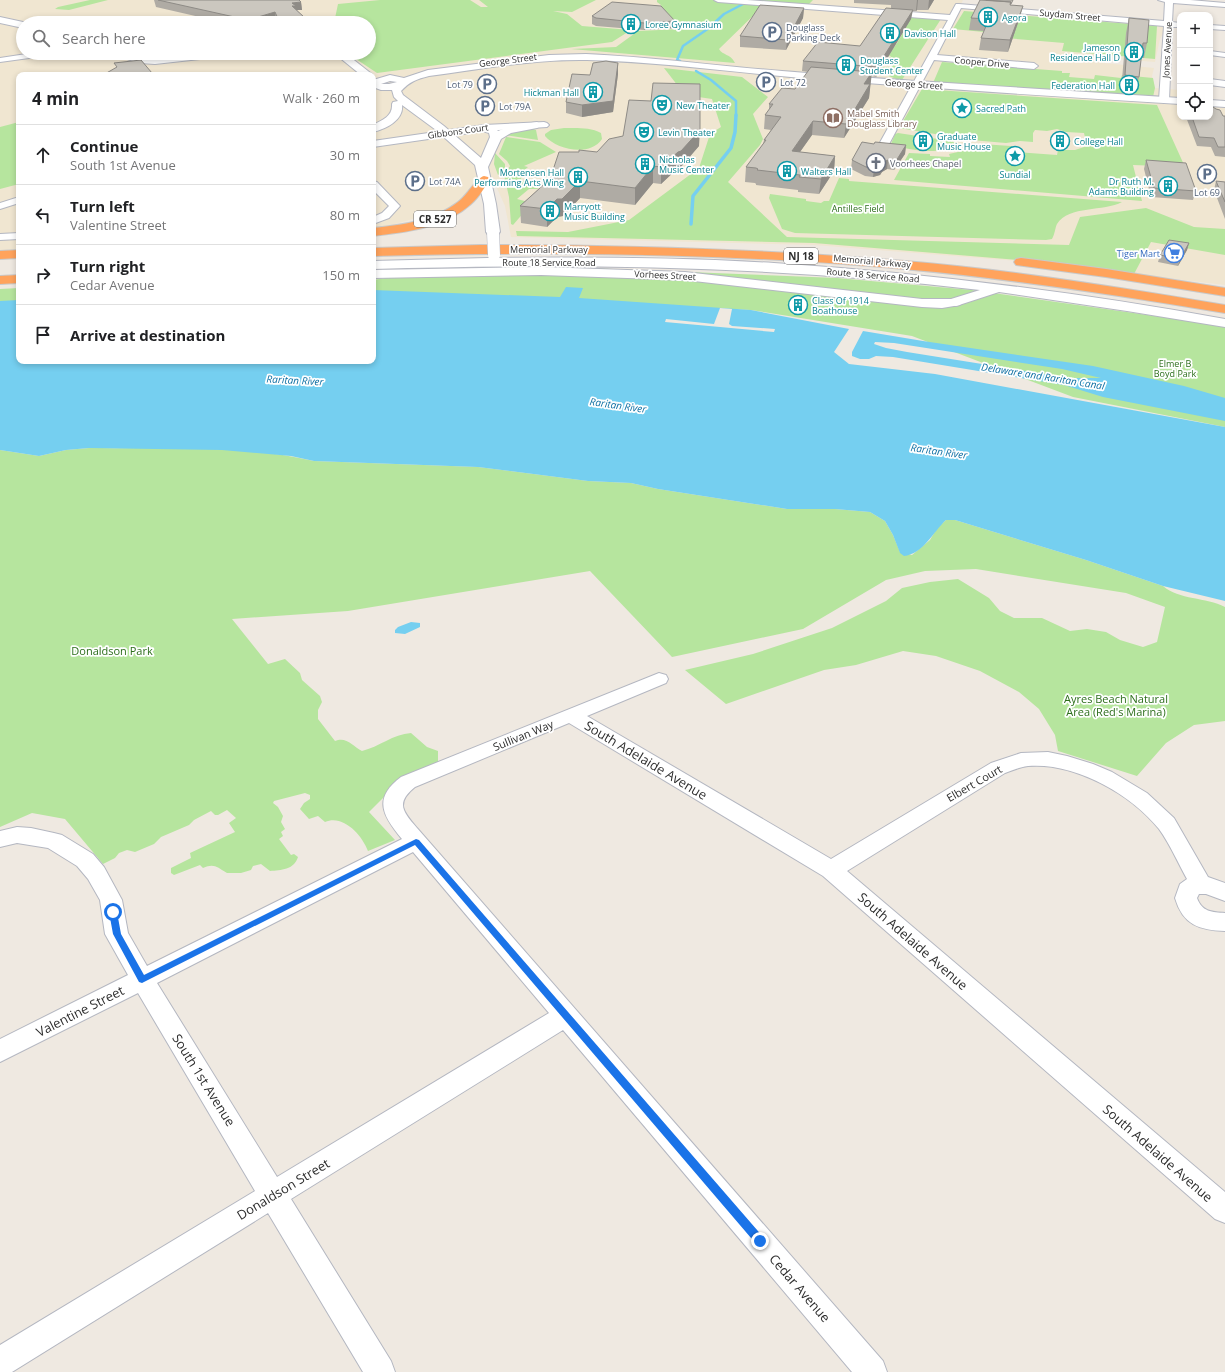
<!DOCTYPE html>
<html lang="en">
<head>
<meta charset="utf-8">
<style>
	:root { --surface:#fff; --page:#f2f2f2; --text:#202124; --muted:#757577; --line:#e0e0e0 }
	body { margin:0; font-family:"Open Sans",sans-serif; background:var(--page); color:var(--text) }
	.controls { position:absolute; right:12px; top:12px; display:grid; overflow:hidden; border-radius:8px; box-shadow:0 2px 6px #0003 }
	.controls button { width:36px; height:36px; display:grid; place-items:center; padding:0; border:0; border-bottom:1px solid var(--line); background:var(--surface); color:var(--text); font:20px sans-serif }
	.stop { position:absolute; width:12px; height:12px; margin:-9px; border:3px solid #1a73e8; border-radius:50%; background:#fff }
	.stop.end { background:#1a73e8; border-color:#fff; box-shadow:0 1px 4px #0008 }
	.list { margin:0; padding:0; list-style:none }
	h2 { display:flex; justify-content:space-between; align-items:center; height:52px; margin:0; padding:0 16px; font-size:17px }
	h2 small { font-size:13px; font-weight:400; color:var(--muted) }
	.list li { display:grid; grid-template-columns:26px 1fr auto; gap:12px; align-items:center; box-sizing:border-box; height:60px; padding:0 16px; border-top:1px solid var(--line) }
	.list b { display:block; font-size:15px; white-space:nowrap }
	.list p { margin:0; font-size:13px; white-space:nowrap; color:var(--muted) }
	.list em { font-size:13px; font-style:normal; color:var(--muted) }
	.icon { flex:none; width:22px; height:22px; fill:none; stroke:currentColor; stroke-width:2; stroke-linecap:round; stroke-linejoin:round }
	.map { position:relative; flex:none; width:1225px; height:1372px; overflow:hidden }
	.search { position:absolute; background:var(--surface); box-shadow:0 2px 6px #0003; left:16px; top:16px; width:360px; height:44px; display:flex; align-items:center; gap:10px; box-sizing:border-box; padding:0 14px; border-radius:22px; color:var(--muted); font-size:15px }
	.panel { position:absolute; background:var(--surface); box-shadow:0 2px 6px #0003; left:16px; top:72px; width:360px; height:292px; border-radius:8px }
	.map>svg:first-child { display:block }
	.education { fill:#f0e6d1; fill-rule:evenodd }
	.green { fill:#b6e59e }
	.water { fill:#75cff0; fill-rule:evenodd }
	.pier { fill:#efe9e1 }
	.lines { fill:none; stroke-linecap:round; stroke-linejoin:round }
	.stream-far1 { stroke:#75cff0; stroke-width:2.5 }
	.stream { stroke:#75cff0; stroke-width:3.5 }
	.street-casing { stroke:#b4b7c1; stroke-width:2 }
	.secondary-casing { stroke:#b4b7c1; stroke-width:2 }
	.highway-casing { stroke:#c9c9c9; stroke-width:2 }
	.street { fill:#fff; fill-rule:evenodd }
	.secondary { fill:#fff; fill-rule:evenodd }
	.highway { fill:#ffa35c; fill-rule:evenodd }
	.secondary-bridge-casing { stroke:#b4b7c1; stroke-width:13; stroke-linecap:butt }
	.secondary-bridge { stroke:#fff; stroke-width:12 }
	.wall { fill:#afaba4 }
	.shaded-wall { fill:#8e8b86 }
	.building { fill:#cbc7bf; stroke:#8e8b86 }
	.route { fill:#1a73e8 }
	.labels { text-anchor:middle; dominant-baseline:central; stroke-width:3.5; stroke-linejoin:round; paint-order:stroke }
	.far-street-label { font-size:9px; fill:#2e2e2e; stroke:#fff }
	.far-culture-label { font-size:9px; fill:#0d838f; stroke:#fff; text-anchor:start }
	.far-service-label { font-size:9px; fill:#4e5e75; stroke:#fff; text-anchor:start }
	.far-education-label { font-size:9px; fill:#785e54; stroke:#fff; text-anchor:start }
	.far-worship-label { font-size:9px; fill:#5b616d; stroke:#fff; text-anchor:start }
	.far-park-label { font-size:9px; fill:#2c6e1b; stroke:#fff }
	.far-shop-label { font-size:9px; fill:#366cbe; stroke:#fff; text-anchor:end }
	.shield { fill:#fff; stroke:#6d6d6d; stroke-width:1 }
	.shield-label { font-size:10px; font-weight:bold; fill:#2e2e2e }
	.far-water-label { font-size:10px; font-style:italic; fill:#0d6fa3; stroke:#fff }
	.park-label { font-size:11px; fill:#2c6e1b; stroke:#fff }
	.street-label { font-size:11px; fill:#2e2e2e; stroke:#fff }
	.near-street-label { font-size:13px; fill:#2e2e2e; stroke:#fff }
</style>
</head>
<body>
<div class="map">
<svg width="1225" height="1372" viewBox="0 0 1225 1372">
	<rect width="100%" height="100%" fill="#efe9e1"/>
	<path class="education" d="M0,0H963L960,6L1168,24L1160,39L1155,62L1106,58L1104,63L1154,68L1152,76L1155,88L1180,90V117H1210V106L1225,108V285L1043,263L814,245L511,237L505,206L492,177L465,201L441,211L395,224L373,228V75H19V252L0,253ZM23,23H369V53H23Z"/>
	<path class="green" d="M90,0H108L69,10L55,9L58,7Z
		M380,0H470L481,7H488L479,0H596L572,12L553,11L567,14L582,26L631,30L612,42L377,73L347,53H369V23H334L338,4Z
		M657,0H813L806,7L758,11L719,49C723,56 730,53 735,63L571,49L616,47L638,31L681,29L672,18L662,13L661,5L657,2Z
		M964,11L1157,26L1155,59L1062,51L1064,43L993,37L994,33L953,29Z
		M889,15L941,19L902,80C893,79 887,74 878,73L882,67H891L895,62L888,61L891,56L884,55C895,51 900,37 906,27Z
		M942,62L1062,71V73H1070L1069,77L1094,79L1095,75L1121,78L1122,75L1153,78L1155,88L1153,97L933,83Z
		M664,68L742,77L768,97L753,114L763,139L760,145L728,182L787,237L1069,245L1080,217L1146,208L1194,227L1225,229V255L1151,242L1134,274L1043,262L814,243L517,236L516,231L568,232L629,220L699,168L710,134L721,127L712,99L685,95Z
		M922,89L1157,105L1185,167L1133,165L1142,201L894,180L909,153L930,154V156L950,157L949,154L976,148L981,144L1011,146L1013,147L1015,152L1057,155L1058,150H1075L1087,146L1084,133L1066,132L1057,129L1047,131L1035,130L1033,133V142L1020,141L1006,143L971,140L899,128Z
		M19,122V184L0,189V127Z
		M564,128C577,128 590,127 601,133L602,139C590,157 557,150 545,136V134L551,130Z
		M533,129L536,130L538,140L504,135L509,133Z
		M898,133L951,141L959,145C939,155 910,151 891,144L895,134Z
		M506,137L540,142L556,152L524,166L528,167L522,172L521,179L527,184L539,189H529L517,199L532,203L513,225L511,224L509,197L504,175L510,166L507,161L499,154Z
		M495,153L505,164V169L498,175L494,164Z
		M839,178L849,179V181L1122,202C1104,212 1069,205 1057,224C1055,228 1055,234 1052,239L1046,240L795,233L782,229L769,198L770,194L806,199V201L821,203L824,201H829Z
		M588,268L837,278L972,290L1225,326V427L1073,397L912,336L751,310L373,292V280L444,269Z
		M19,288V311L0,313V289Z
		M89,448C163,449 242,444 314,461L478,467L588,481L631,483L658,489L787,509H835L870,512L885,521L893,535L900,552L912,555L930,540L937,528L946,520H955L1086,560L1163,586C1179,600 1206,597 1225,607V721L1194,725L1166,743L1137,776L1058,751L1055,735L1039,709L1019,692L980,671L936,656L903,651L856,665L824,670L726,704L685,670L753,654L832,628L886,601L902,588L930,582L958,579L989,598L1000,611L1014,618H1042L1070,631L1087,629L1106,632L1120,640L1143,647L1157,642L1165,607L1126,593L976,569L925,571L886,580L803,629L672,657L590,571L348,611L232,619L268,664L285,659L300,673L302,680L320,696L322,702L318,710V719L335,741C346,736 353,746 362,751C379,747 393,734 411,733L427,747L438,751V766L394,787L369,812L395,840L368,851C362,835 343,814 325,822L318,816L309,819L300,809L304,803L310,799V795L305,793L274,801L273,803L278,807L283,816L281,822L285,829L281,832L283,836L279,839L291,855L294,854L298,857C294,870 281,870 270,871L261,864L253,866L251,870L241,873H227C217,867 214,863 203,868L200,865L174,875L171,873V868L191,858L190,853L235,832L229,823L236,818L227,810L218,815H215L211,811L194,820L189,825L161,837L154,844L135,852L127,850L119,853L115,858L103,864L65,819L32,813L0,827V450L39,456L66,450Z"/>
	<path class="water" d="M566,287L583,288L579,298L751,310L849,329L834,352L849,364L935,374L1225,427V601L1163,586L1086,560L955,520H946C933,532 923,554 904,556L900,553L893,535L885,521L870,512L835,509H787L658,489L631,483L588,481L478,467L314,461L291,456L222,450L89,448L66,450L39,456L0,450V301L19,300V361H373V290L560,297Z
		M863,331L923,341L1093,366L1184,386L1225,398V421L1103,397L1064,385L893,357L876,356L869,359H860L852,356V352ZM875,342L894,343L1062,369L1101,378H1070L907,352L886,348L874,344Z
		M411,622L420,623V627L405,634L395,633V630L398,627Z"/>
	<path class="pier" d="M720,308L732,309L729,324L732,326L775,329L774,332L665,322L666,319L714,324Z"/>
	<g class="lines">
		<path class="stream-far1" d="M680,61L677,60L683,46L709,28L724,14L745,3
			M696,71L711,80L736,101V116"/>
		<path class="stream" d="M691,224L693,196L731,148L735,132L736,115"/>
		<g class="street-casing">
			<path id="street" d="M714,0H747L950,15L956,4H959L1164,21L1165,2L1158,0H1190L1225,3V7L1173,3L1172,22L1180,23V27H1172L1169,100L1164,103L1159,100L1164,26L961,8L937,55L1034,63L1038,66L1034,69L934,60L888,146L883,149L878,146L948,20L718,2Z
				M1210,25L1225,26V30L1210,29Z
				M1210,51L1225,53V57L1210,55Z
				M33,53H55L51,55L0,62V58Z
				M1210,79L1225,81V87L1210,85Z
				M544,122L547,123L549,125L547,127L484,131L373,147V141L484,125Z
				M373,181L377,182L400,206L389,218L373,224V217L382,213L389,206L373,190Z
				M19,197V203L0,209V203Z
				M19,233V239L0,240V234Z
				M541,267L685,272L922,299H960L962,302L960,305L942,308L922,307L685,280L541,275L373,278V270Z
				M659,673L666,675L668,679L666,683L587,716L831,859L991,763L1021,753L1048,752L1067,756L1093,764L1112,772L1147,793L1174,818L1208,877L1225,883V901L1206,894H1199L1197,898C1202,912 1212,912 1225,913V931C1199,930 1183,925 1175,898L1180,884L1187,879C1178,863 1170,844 1159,829C1131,794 1074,762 1028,766C1020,767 1013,770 1005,773L847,871L1225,1192V1223L1215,1219L823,876L569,723L415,787C395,803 403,812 417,828L883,1361L887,1372H852L563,1030L291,1199L391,1361L395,1372H363L268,1213L12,1372H0V1345L255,1191L138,993L0,1062V1039L128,975L105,934L100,900L88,879L77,866L48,848L17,843L0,847V831L17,827L31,828L54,833L62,835L93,854L104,867L122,900L128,933L147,966L402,839C382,815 373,798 401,777ZM413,852L549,1013L277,1177L157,983Z"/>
		</g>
		<g class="secondary-casing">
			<path id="secondary" d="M0,17L23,22L26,23H23V28L0,23Z
				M112,53H127L141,57L155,58L201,53H232L227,56L155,64L140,63L114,55Z
				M334,53H345L373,75H361Z
				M586,54C652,57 716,66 782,71C914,82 1047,89 1180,98V104C1062,97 943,89 825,80C746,74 666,62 587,60C534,59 481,69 429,76C417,79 409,82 401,91L403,95L444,126L481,158L490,137L489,133L480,130L479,128L480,126C486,124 495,126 498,131L508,127L537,122L542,125L537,128L511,133L501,139L488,167L496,204L500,232L498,235H488L486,232L484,204L475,165L436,130L402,105C404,120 386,129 373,132V125C383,120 393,116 392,104L393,102L398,101L394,97L392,90H381L373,87V80L390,75L404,78L428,70L549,55ZM390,81L397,82L389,84H381Z
				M1210,100L1225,101V107L1210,106Z
				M487,258C583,257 678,257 774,263C925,273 1076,292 1225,319V327L1127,311L999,292L956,306L951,305L949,302L951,299L980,290C778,266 576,263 373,269V261Z"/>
		</g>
		<g class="highway-casing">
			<path id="highway" d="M484,176L488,177L490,180C484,188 479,197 471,204C445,228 406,232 373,236V228C403,225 433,221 458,202C467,196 476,178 484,176Z
				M480,245C622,245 763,249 905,261C1012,270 1119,287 1225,305V313C1084,289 942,269 798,261C657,253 515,252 373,256V248Z
				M19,250V258L0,259V251Z
				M1021,258L1106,269L1225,288V296L1106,277L1016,265L1014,262L1016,259Z
				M19,275V283L0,284V276Z"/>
		</g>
		<use href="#street" class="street"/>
		<use href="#secondary" class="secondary"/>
		<use href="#highway" class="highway"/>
		<g class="secondary-bridge-casing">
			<path id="secondary-bridge" d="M493,232L494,255"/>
		</g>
		<use href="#secondary-bridge" class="secondary-bridge"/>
	</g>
	<path class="wall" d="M154,0H299L301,2L302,10H297L306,23H278L276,20L268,23H226L156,7Z
		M854,0H934L928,10H917L916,11H912L911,19L876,77L871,76L869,98L844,138L812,135L800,152L835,156L834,171L819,194L798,192V190L756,185V184L755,183L745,182L746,167L763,144L764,140L771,130L764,129L765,115L769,110V104L795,89L808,72L802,71L803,61L860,46L891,8V5L854,3Z
		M1012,5L1020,17L1008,52L979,50L981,38L984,31L969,30L971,18Z
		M804,8L803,18L786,50L740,47V36Z
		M592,16L675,21V28L644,30L596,26L592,24Z
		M1129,18L1147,43L1144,58H1141L1139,77L1135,93L1121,91L1126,33Z
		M618,74L613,112L582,117L566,113V102L590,75Z
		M1223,116H1225V157L1215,156L1211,147L1197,146L1186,117H1210Z
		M623,136L699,146L680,168H678L661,184L653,183L635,205L580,198L563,216L557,217L547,227L521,223L520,206L579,152H597Z
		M874,144L906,145L905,154L894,170L887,169L882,172L880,175L873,177L865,176L851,169L852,160Z
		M1146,160L1196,191L1193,200L1151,197L1144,169Z
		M1216,181L1225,182V219L1214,190Z
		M1189,243L1187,250L1178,266L1158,262L1160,255Z"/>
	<path class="shaded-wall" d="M917,0H918L917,10L916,11Z
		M929,0H934L928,10Z
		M301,2L302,10H296L293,15L292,3Z
		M1023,6L1020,17L1008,52L1010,40Z
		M804,8L803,18L786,50L787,40Z
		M913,10L911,19L876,77L877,67Z
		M275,12L276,20L268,23H248V20Z
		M675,21V28L644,30V23Z
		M618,63V74L613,112L582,117V105Z
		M872,72L869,98L844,138L846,124L864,84Z
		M813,121L812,135L790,166L792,151Z
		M700,130L699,146L680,168H678L661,184V167Z
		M906,145L905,154L894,170L896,161Z
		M835,156L834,171L819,194L821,179Z
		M888,160L887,169L882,172L880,175L873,177L874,168Z
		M653,166V183L635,205V188Z
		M580,181V198L563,216L557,217L547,227V209L557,199Z
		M1189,243L1187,250L1178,266L1180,259Z"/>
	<path class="building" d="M158,0H299L301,2L292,3L296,6H292L304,17L306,23H280L275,12L248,20Z
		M980,0L1011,2L1010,5L1023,6L1010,40L981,38L989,19L971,18Z
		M986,0H1013L1011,4H1010L1011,2Z
		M612,2L661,6L675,21L644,23L596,18L592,16Z
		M760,5L804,8L787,40L740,36Z
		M886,8L913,10L877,67L803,61L818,42L860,46Z
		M1129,18L1149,20L1147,43H1143L1139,77L1125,75Z
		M141,60L152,73L149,75H103L117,67L114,63Z
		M606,61L618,63L613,101L582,105L566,102L572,74L590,75L593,63Z
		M811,67L872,72L864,84H870L846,124L813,121L792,151L835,156L821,179L799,177L800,175L757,170L758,169L756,168L746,167L766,140H764L781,117L765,115L773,104H769L782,88L795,89Z
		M653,83L700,84V130L681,151L678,152L661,167L653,166L635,188L580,181L562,199H557L547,209L520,206L550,179L559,152H579V150L597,152L609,139L623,136L629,100L651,101Z
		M1210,105L1216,109L1220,110L1223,116H1225V147H1218L1214,138L1199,137L1192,117H1210Z
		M862,142L874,144L875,142L906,145L896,161L888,160L883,162L881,166L874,168L866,167L852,160Z
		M1146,160L1186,163L1196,191L1154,188Z
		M1216,181L1225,182V202Z
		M1169,240L1189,243L1180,259L1160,255Z"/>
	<path class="route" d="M416,839L419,840L764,1238L765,1241L764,1245L760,1246L757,1245L415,845L142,983L139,982L113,934L109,912L113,909L117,912L121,934L144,975Z"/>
	<defs>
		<g id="building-ring" transform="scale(1)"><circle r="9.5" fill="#fff" stroke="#0f9aa8" stroke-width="1.5"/><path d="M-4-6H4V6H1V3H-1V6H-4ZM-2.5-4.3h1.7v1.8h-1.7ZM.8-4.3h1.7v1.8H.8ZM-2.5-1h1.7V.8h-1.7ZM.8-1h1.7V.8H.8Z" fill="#0f9aa8"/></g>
		<g id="parking-ring" transform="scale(1)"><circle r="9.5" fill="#fff" stroke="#5c6f8a" stroke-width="1.5"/><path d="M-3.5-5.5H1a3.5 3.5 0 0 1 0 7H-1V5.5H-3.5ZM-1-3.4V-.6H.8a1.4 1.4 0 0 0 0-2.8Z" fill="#5c6f8a"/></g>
		<g id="theatre-ring" transform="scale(1)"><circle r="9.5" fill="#fff" stroke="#0f9aa8" stroke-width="1.5"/><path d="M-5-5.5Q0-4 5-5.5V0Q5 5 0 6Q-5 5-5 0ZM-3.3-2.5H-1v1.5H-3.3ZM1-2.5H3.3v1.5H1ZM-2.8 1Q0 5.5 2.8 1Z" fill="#0f9aa8"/></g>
		<g id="sight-ring" transform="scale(1)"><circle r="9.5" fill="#fff" stroke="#0f9aa8" stroke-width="1.5"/><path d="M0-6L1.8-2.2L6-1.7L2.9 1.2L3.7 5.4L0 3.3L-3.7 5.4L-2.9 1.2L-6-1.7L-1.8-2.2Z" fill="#0f9aa8"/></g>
		<g id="library-ring" transform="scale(1)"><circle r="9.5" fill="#fff" stroke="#8d6e63" stroke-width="1.5"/><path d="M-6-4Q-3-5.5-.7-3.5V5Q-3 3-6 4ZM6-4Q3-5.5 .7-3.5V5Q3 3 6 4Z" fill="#8d6e63"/></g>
		<g id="church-ring" transform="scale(1)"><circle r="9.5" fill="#fff" stroke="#6b7280" stroke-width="1.5"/><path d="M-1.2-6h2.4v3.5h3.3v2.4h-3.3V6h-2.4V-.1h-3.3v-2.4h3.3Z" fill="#6b7280"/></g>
		<g id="supermarket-ring" transform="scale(1)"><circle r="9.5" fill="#fff" stroke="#3f7fe0" stroke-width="1.5"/><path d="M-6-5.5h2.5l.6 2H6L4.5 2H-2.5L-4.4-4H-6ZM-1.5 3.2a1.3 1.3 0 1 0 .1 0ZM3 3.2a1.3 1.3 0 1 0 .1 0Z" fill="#3f7fe0"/></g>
	</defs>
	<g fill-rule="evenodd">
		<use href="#building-ring" x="988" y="17"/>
		<use href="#building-ring" x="631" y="24"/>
		<use href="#parking-ring" x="772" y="32"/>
		<use href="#building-ring" x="890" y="33"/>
		<use href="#building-ring" x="1134" y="52"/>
		<use href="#building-ring" x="846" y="65"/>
		<use href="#parking-ring" x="766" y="82"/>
		<use href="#parking-ring" x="487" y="84"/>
		<use href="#building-ring" x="1129" y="85"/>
		<use href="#building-ring" x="593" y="92"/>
		<use href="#theatre-ring" x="662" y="105"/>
		<use href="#parking-ring" x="485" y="106"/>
		<use href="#sight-ring" x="962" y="108"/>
		<use href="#library-ring" x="833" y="118"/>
		<use href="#theatre-ring" x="644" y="132"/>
		<use href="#building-ring" x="923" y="141"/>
		<use href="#building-ring" x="1060" y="141"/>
		<use href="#sight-ring" x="1015" y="156"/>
		<use href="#church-ring" x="876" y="163"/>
		<use href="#building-ring" x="645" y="164"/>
		<use href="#building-ring" x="787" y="171"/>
		<use href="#parking-ring" x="1207" y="174"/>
		<use href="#building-ring" x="578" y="177"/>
		<use href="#parking-ring" x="415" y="181"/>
		<use href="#building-ring" x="1168" y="186"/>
		<use href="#building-ring" x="550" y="211"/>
		<use href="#supermarket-ring" x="1174" y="253"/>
		<use href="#building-ring" x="798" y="305"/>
	</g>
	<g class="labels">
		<g class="far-street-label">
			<text transform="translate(1070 15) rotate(5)">Suydam Street</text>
			<text transform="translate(1167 50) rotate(-87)">Jones Avenue</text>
			<text transform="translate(508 60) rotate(-7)">George Street</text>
			<text transform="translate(982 62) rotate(5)">Cooper Drive</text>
			<text transform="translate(914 84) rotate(4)">George Street</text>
			<text transform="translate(458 131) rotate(-8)">Gibbons Court</text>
			<text x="549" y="249">Memorial Parkway</text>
			<text transform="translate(872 261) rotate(5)">Memorial Parkway</text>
			<text x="549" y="262">Route 18 Service Road</text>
			<text transform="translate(665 275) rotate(3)">Vorhees Street</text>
			<text transform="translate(873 275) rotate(5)">Route 18 Service Road</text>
		</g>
		<g class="far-culture-label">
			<text x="1002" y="17">Agora</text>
			<text x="645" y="24">Loree Gymnasium</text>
			<text x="904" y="33">Davison Hall</text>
			<text x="1120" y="47" text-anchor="end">Jameson<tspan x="1120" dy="10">Residence Hall D</tspan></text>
			<text x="860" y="60">Douglass<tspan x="860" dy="10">Student Center</tspan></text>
			<text x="1115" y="85" text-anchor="end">Federation Hall</text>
			<text x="579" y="92" text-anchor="end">Hickman Hall</text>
			<text x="676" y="105">New Theater</text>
			<text x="976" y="108">Sacred Path</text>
			<text x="658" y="132">Levin Theater</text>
			<text x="937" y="136">Graduate<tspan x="937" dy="10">Music House</tspan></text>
			<text x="1074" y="141">College Hall</text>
			<text x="659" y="159">Nicholas<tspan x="659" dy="10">Music Center</tspan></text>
			<text x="801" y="171">Walters Hall</text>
			<text x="564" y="172" text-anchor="end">Mortensen Hall<tspan x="564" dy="10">Performing Arts Wing</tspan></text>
			<text x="1015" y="174" text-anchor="middle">Sundial</text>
			<text x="1154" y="181" text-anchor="end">Dr Ruth M.<tspan x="1154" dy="10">Adams Building</tspan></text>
			<text x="564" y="206">Marryott<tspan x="564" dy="10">Music Building</tspan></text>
			<text x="812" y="300">Class Of 1914<tspan x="812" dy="10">Boathouse</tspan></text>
		</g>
		<g class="far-service-label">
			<text x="786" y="27">Douglass<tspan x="786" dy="10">Parking Deck</tspan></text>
			<text x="780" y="82">Lot 72</text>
			<text x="473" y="84" text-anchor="end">Lot 79</text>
			<text x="499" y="106">Lot 79A</text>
			<text x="429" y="181">Lot 74A</text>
			<text x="1207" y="192" text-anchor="middle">Lot 69</text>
		</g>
		<g class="far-education-label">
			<text x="847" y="113">Mabel Smith<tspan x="847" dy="10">Douglass Library</tspan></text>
		</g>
		<g class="far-worship-label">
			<text x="890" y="163">Voorhees Chapel</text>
		</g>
		<g class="far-park-label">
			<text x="858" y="208">Antilles Field</text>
			<text x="1175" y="363">Elmer B<tspan x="1175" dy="10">Boyd Park</tspan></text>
		</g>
		<g class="far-shop-label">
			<text x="1160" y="253">Tiger Mart</text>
		</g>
		<g class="shield">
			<rect x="414" y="211" width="42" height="16" rx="3"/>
			<rect x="784" y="248" width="34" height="16" rx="3"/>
		</g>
		<g class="shield-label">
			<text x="435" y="219">CR 527</text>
			<text x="801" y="256">NJ 18</text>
		</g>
		<g class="far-water-label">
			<text transform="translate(1043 376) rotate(9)">Delaware and Raritan Canal</text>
			<text transform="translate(295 380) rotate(3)">Raritan River</text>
			<text transform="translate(618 405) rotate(8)">Raritan River</text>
			<text transform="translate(939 451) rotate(8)">Raritan River</text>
		</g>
		<g class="park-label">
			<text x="112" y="650">Donaldson Park</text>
			<text x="1116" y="698">Ayres Beach Natural<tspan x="1116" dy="13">Area (Red's Marina)</tspan></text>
		</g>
		<g class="street-label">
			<text transform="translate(523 735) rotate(-22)">Sullivan Way</text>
			<text transform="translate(974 783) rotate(-30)">Elbert Court</text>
		</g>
		<g class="near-street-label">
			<text transform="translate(646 760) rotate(31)">South Adelaide Avenue</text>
			<text transform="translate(913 941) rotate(41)">South Adelaide Avenue</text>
			<text transform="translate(80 1011) rotate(-27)">Valentine Street</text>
			<text transform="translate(204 1080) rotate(58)">South 1st Avenue</text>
			<text transform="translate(1158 1153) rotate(41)">South Adelaide Avenue</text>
			<text transform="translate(283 1189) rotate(-31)">Donaldson Street</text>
			<text transform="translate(800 1288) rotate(49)">Cedar Avenue</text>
		</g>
	</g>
</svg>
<div class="controls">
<button>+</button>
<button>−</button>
<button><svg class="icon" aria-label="locate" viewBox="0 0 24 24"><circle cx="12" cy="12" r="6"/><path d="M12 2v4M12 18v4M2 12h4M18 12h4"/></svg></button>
</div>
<div class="stop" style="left:113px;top:912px"></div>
<div class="stop end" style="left:760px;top:1241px"></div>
<div class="search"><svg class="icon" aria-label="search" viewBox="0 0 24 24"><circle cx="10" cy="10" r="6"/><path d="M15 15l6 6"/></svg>Search here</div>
<section class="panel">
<h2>4 min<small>Walk · 260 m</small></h2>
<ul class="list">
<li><svg class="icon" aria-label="ahead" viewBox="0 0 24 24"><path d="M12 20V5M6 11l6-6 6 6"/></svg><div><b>Continue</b><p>South 1st Avenue</p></div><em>30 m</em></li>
<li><svg class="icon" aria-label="left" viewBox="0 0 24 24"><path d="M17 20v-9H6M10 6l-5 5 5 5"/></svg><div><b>Turn left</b><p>Valentine Street</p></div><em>80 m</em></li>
<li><svg class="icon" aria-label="right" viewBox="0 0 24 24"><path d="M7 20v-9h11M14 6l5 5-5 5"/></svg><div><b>Turn right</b><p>Cedar Avenue</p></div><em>150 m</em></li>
<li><svg class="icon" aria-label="arrive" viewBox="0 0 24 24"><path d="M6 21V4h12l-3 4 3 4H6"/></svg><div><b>Arrive at destination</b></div></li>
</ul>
</section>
</div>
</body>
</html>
